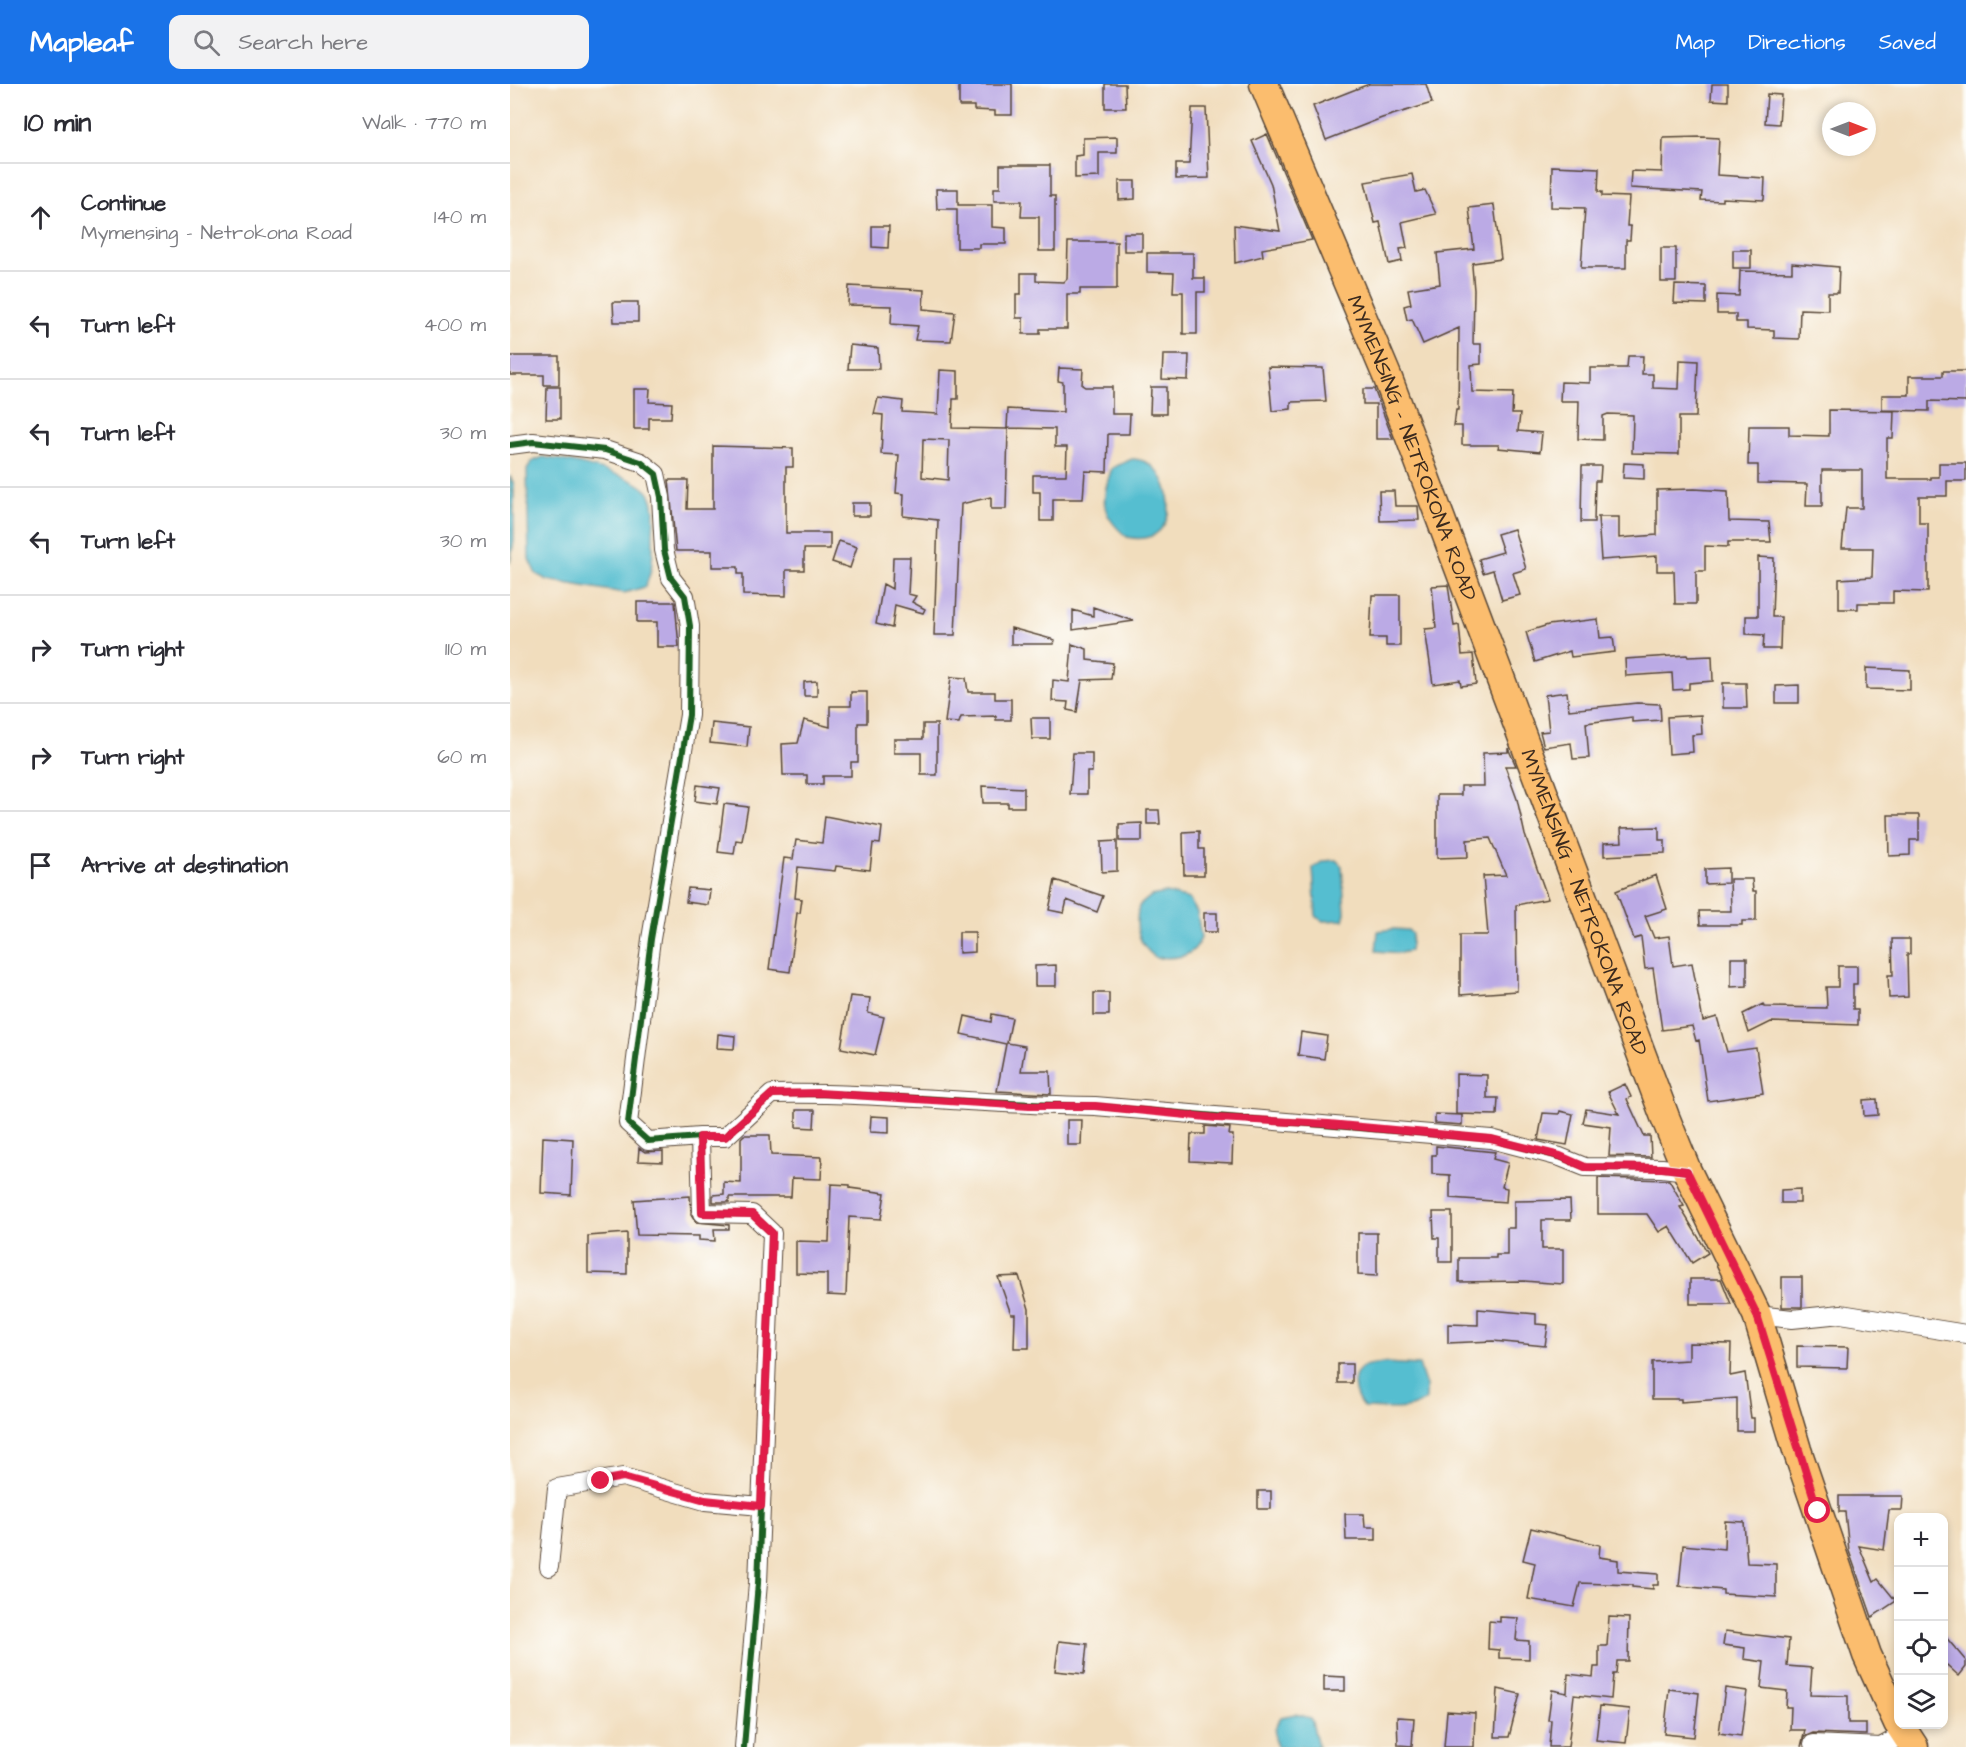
<!DOCTYPE html>
<html lang="en">
<head>
<meta charset="utf-8">
<style>
	:root { --surface:#fff; --page:#f2f2f3; --text:#2b2b33; --muted:#7c7c81; --line:#e1e1e2; --accent:#1a73e8 }
	body { margin:0; font-family:"Architects Daughter",sans-serif; background:var(--page); color:var(--text) }
	.controls { position:absolute; right:18px; bottom:18px; display:grid; overflow:hidden; border-radius:12px; box-shadow:0 3px 9px #0003 }
	.controls button { width:54px; height:54px; display:grid; place-items:center; padding:0; border:0; border-bottom:2px solid var(--line); background:var(--surface); color:var(--text); font:30px sans-serif }
	.compass { position:absolute; left:1312px; top:18px; width:54px; height:54px; border-radius:50%; background:var(--surface); box-shadow:0 3px 9px #0003; rotate:90deg }
	.stop { position:absolute; width:18px; height:18px; margin:-14px; border:4px solid #e11d48; border-radius:50%; background:#fff }
	.stop.end { background:#e11d48; border-color:#fff; box-shadow:0 2px 6px #0008 }
	.list { margin:0; padding:0; list-style:none }
	h2 { display:flex; justify-content:space-between; align-items:center; height:78px; margin:0; padding:0 24px; font-size:26px }
	h2 small { font-size:20px; font-weight:400; color:var(--muted) }
	.list li { display:grid; grid-template-columns:39px 1fr auto; gap:18px; align-items:center; box-sizing:border-box; height:108px; padding:0 24px; border-top:2px solid var(--line) }
	.list b { display:block; font-size:22px; white-space:nowrap }
	.list p { margin:0; font-size:20px; white-space:nowrap; color:var(--muted) }
	.list em { font-size:20px; font-style:normal; color:var(--muted) }
	.icon { flex:none; width:33px; height:33px; fill:none; stroke:currentColor; stroke-width:2; stroke-linecap:round; stroke-linejoin:round }
	.map { position:relative; flex:none; width:1456px; height:1663px; overflow:hidden }
	header { display:flex; align-items:center; gap:36px; box-sizing:border-box; height:84px; padding:0 30px; background:var(--accent); color:#fff }
	header strong { font-size:28px }
	nav { display:flex; gap:33px; margin-inline-start:auto; font-size:21px }
	.search { width:420px; height:54px; background:var(--page); display:flex; align-items:center; gap:15px; box-sizing:border-box; padding:0 21px; border-radius:12px; color:var(--muted); font-size:22px }
	main { display:flex }
	aside { flex:1; background:var(--surface) }
	.map>svg:first-child { display:block }
	.water { fill:#54bed0; stroke:#487477; stroke-width:1.5 }
	.building { fill:#bbaae5; fill-rule:evenodd }
	.lines { fill:none; stroke-linecap:round; stroke-linejoin:round }
	.street-casing { stroke:#564536; stroke-width:20 }
	.primary-casing { stroke:#564536; stroke-width:31 }
	.street { stroke:#fff; stroke-width:18 }
	.primary { stroke:#fbbd6e; stroke-width:28 }
	.cycleway-casing { stroke:#fdfcf7; stroke-width:10 }
	.cycleway { stroke:#1b5e20; stroke-width:6 }
	.route { stroke:#e11d48; stroke-width:8 }
	.labels { text-anchor:middle; dominant-baseline:central; stroke-width:6; stroke-linejoin:round; paint-order:stroke }
	.street-label { font-size:21px; fill:#3b2a1e; stroke:#fdfcf7 }
</style>
</head>
<body>
<header>
<strong>Mapleaf</strong>
<div class="search"><svg class="icon" aria-label="search" viewBox="0 0 24 24"><circle cx="10" cy="10" r="6"/><path d="M15 15l6 6"/></svg>Search here</div>
<nav><a>Map</a><a>Directions</a><a>Saved</a></nav>
</header>
<main>
<aside>
<h2>10 min<small>Walk · 770 m</small></h2>
<ul class="list">
<li><svg class="icon" aria-label="ahead" viewBox="0 0 24 24"><path d="M12 20V5M6 11l6-6 6 6"/></svg><div><b>Continue</b><p>Mymensing - Netrokona Road</p></div><em>140 m</em></li>
<li><svg class="icon" aria-label="left" viewBox="0 0 24 24"><path d="M17 20v-9H6M10 6l-5 5 5 5"/></svg><div><b>Turn left</b></div><em>400 m</em></li>
<li><svg class="icon" aria-label="left" viewBox="0 0 24 24"><path d="M17 20v-9H6M10 6l-5 5 5 5"/></svg><div><b>Turn left</b></div><em>30 m</em></li>
<li><svg class="icon" aria-label="left" viewBox="0 0 24 24"><path d="M17 20v-9H6M10 6l-5 5 5 5"/></svg><div><b>Turn left</b></div><em>30 m</em></li>
<li><svg class="icon" aria-label="right" viewBox="0 0 24 24"><path d="M7 20v-9h11M14 6l5 5-5 5"/></svg><div><b>Turn right</b></div><em>110 m</em></li>
<li><svg class="icon" aria-label="right" viewBox="0 0 24 24"><path d="M7 20v-9h11M14 6l5 5-5 5"/></svg><div><b>Turn right</b></div><em>60 m</em></li>
<li><svg class="icon" aria-label="arrive" viewBox="0 0 24 24"><path d="M6 21V4h12l-3 4 3 4H6"/></svg><div><b>Arrive at destination</b></div></li>
</ul>
</aside>
<div class="map">
<svg width="1456" height="1663" viewBox="0 0 1456 1663">
	<rect width="100%" height="100%" fill="#fdfcf7"/>
	<filter id="ink" filterUnits="userSpaceOnUse"><feTurbulence type="fractalNoise" baseFrequency=".0167" numOctaves="2"/><feDisplacementMap in="SourceGraphic" scale="12" xChannelSelector="R" yChannelSelector="G"/><feConvolveMatrix kernelMatrix="1 2 1 2 8 2 1 2 1" color-interpolation-filters="sRGB"/></filter>
	<filter id="wash" filterUnits="userSpaceOnUse"><feTurbulence type="fractalNoise" baseFrequency=".008" numOctaves="4" result="noise"/><feDisplacementMap in="SourceGraphic" scale="24" xChannelSelector="R" yChannelSelector="G"/><feGaussianBlur stdDeviation="1.35" result="paint"/><feColorMatrix in="noise" values="0 0 0 0 0 0 0 0 0 0 0 0 0 0 0 0 0 1.4 0 .05"/><feComposite in="paint" operator="in"/></filter>
	<g filter="url(#wash)">
		<rect width="100%" height="100%" fill="#f1ddbd"/>
		<path class="water" d="M33,373C57,376 123,390 138,408C147,420 143,439 143,453C143,470 143,487 135,503L114,509L37,496L26,490L19,475L17,386L21,378Z
			M622,375C667,375 677,467 617,453C589,430 591,415 602,384Z
			M0,392L4,400V457L0,479Z
			M826,776L832,782L835,829L833,836L814,837L806,833L803,784L813,777Z
			M656,809L679,815L687,828L691,854C683,875 666,874 646,874C628,860 624,844 629,822L641,812Z
			M884,845L898,846L902,850L900,867L890,869L866,867L868,847Z
			M875,1279L909,1281L916,1302V1315C902,1329 873,1324 854,1324C844,1313 838,1290 855,1282C861,1280 869,1280 875,1279Z
			M785,1630L801,1634L808,1663H767C763,1651 764,1644 771,1633Z"/>
		<g id="blocks">
			<path class="building" d="M449,0H502V31H485V27L464,26V22H449Z
				M595,0H615L616,24H595Z
				M859,0H916L922,19L872,34L816,56L803,22Z
				M1202,0H1218V17L1201,16Z
				M1257,10L1271,11L1269,40L1255,39Z
				M682,24H696L699,94L666,95V80H679Z
				M757,50L802,156L752,165L753,172L725,179L724,141L770,147L761,100L742,57Z
				M607,53V69H589V93L565,94V72L573,71V54Z
				M1192,53L1209,54L1207,91L1255,94L1254,116L1212,114V117L1191,116L1192,108L1120,104L1121,87L1152,88L1153,54Z
				M490,81H540V112H545V167H529V133H511L512,117H484V104H490Z
				M1042,82L1089,84L1088,108H1092V112L1119,113L1117,142H1121L1120,156H1116V184H1071L1075,124L1041,123Z
				M902,90L906,108L915,106L926,130L892,138L897,164L890,165L892,177L879,180L870,138L865,139L855,98Z
				M609,97H625V115L609,116Z
				M426,105H448V121H482V143L496,144V160H469V164H447V125H427Z
				M984,121L991,175L963,179L962,182L964,206L963,260H971V280L961,281L962,308L1003,309L1002,330H1010L1008,347L1032,349L1030,368L988,364L989,361H952V342H944L946,326H948L949,244L913,260L902,235L897,236L894,222L901,220L898,205L930,200L927,169L964,165L959,124Z
				M362,142H379L378,164L362,163Z
				M614,149H632V167H614Z
				M558,158H607V205H570V210H557V245H530V250H513V234H506V210H511V189H526V197L554,198L557,195Z
				M1151,164H1166V198H1151Z
				M1223,166H1241V184H1223Z
				M637,169H683V194H695V208H687V250H673V208H663L664,189L637,188Z
				M1282,179L1329,183L1328,209H1318V226L1290,225L1289,255L1264,254V246L1237,245V238H1226V230H1207V211L1229,212L1230,187L1282,188Z
				M1165,201L1196,202V220L1164,219Z
				M339,202L414,206L413,225L445,228L441,257L405,256L408,242L381,240L382,222L338,221Z
				M103,218H128V238H104Z
				M340,261L368,264L369,285H338Z
				M653,271H679L678,296L652,295Z
				M0,272H49V301H34V291H0Z
				M1118,272H1133L1132,290H1143V304L1169,305L1170,276L1188,277L1186,333H1169V370L1122,369L1123,331L1098,330L1093,332V356L1068,355L1069,317H1050L1051,298L1080,299V284H1117Z
				M758,283L813,284L816,317L781,318V325L762,327Z
				M549,284L573,285L572,301L575,303H602V330H620L619,350H598L597,388L575,387L573,415H543V437H530V408H523V391H556L557,363H545V345L497,344L498,325L553,328V298L548,297Z
				M430,286L448,287V315H443L442,344L498,345L496,425H481V413L451,420L445,551H424L428,436L393,432L394,410L386,409L389,371L371,370L373,331L364,330L368,314L393,317L392,328L428,330ZM413,355L439,356L438,396L412,393Z
				M1433,287H1456V318L1419,317V327L1372,326V311H1399V292H1433Z
				M37,303H50V335H36Z
				M641,303H656V330H640Z
				M124,305H140L139,318L162,319L161,334H139V345H124Z
				M853,305H864L883,355H866V320H853Z
				M1319,326L1384,327L1383,354H1377V395H1421V393H1429V379H1456V397H1437V412H1409V439H1418V508L1383,507V519H1348V525H1329V495L1362,493L1363,464H1332L1336,424H1352V386H1312V422H1296L1297,400L1248,399V381H1238L1239,342H1279V351L1319,352Z
				M203,362L283,364V383H276V449H320V465H294V486H276V512L233,511V490H228V483H202V467H166L159,396H178L177,425H203Z
				M1114,379L1134,380V395L1113,394Z
				M1072,382H1091L1090,397H1085L1084,438H1071Z
				M1184,405L1218,407L1219,437L1259,438L1261,458H1218V463L1195,462V487H1186V520H1165L1164,487H1147V472L1091,476L1088,433H1109V454L1147,451V406Z
				M869,407H884L885,422H908L909,436L870,437Z
				M342,419H360V432H342Z
				M1004,445L1016,485L1003,489L1010,511L992,516L983,486L973,489L969,475L993,468L987,450Z
				M329,457L347,463L340,484L322,478Z
				M383,473H400L398,510L406,512L402,518L415,525L413,529L385,521L382,544L366,540L373,500L382,505Z
				M1248,473L1264,474L1262,533H1271L1270,565H1253L1254,551L1236,550V532H1248Z
				M938,501L944,542L949,541L952,571L963,570L966,600L951,602L950,596L923,600L915,545L926,544L922,502Z
				M862,511H890V562H876V554H860Z
				M127,518H165L169,563H147V538H127Z
				M583,523L624,537L563,546V526L583,532Z
				M1088,535L1090,554L1103,553L1105,568L1061,573L1060,567L1025,578L1016,548L1038,541Z
				M501,544L545,556L544,560H501Z
				M562,560L577,565V576L603,579L601,595L572,596L567,628L557,626L558,618L542,617L543,596L559,598Z
				M1177,571L1178,573L1202,572L1203,597L1179,599V605L1163,606L1162,589L1116,592L1115,575Z
				M1356,584L1400,586V606L1356,605Z
				M441,593L456,594L458,608H485V615H501V636H486V632L451,633L449,639L435,638Z
				M307,597V612H294V598Z
				M1213,599H1236L1237,624H1213Z
				M1289,601V619H1266V602Z
				M341,608H357V639H348V678H341V692H313V700H297V691H273L272,660L288,659L294,636L320,643V622H341Z
				M1057,608L1059,626L1127,619L1150,620L1151,636L1122,638V633L1076,639L1079,674L1063,675L1061,659L1034,663L1030,648L1039,647L1035,611Z
				M1191,631L1192,650L1182,651L1183,668L1159,670L1157,633Z
				M521,634H540V655H522Z
				M202,639L239,643L237,663L200,659Z
				M413,640H427V691H411V669H384V655H413Z
				M998,664L1006,682H995L1007,715L1015,751L1038,815L1006,821L1007,907L950,911V851H978L973,792L996,791L980,754L957,756L958,773L927,774V711H951V702H974L973,669L998,668Z
				M563,669H582V688H577V710H560Z
				M187,701L210,704L207,720L185,717Z
				M472,702L514,704V723H498V719H473Z
				M214,720L238,723L232,757L226,756L224,770L208,768Z
				M637,726H649L650,740H637Z
				M1378,731H1409V756H1400V771L1379,772Z
				M315,732L372,743L370,760L363,759L360,786L326,782L325,787L288,783L285,814L292,815L290,829H287L280,888L259,885L274,774L283,775L286,756L312,759Z
				M632,739V757H609V740Z
				M1149,743V756H1155V769L1094,772V759L1112,758L1111,744Z
				M689,747V765H694V791H674L673,748Z
				M607,757V787L592,788L591,758Z
				M1218,784V799L1195,800V785Z
				M1146,791L1157,825L1135,832L1144,854L1159,852L1163,882L1182,879L1193,937L1207,933L1217,968L1246,964L1253,1009L1198,1017L1189,956L1186,957L1182,942L1152,946L1143,884L1135,885L1131,853L1124,855L1106,807Z
				M1220,795H1242L1243,807H1246V837H1232V841H1190L1189,827H1221Z
				M545,796L593,812L587,828L557,816L554,829L539,826Z
				M178,804L200,806L198,821L176,818Z
				M694,829H707V848H694Z
				M449,848H465V868L449,869Z
				M1382,855H1400V870H1397L1398,913L1379,914L1378,891H1383Z
				M1221,874H1237V902L1221,903Z
				M546,881V902H525V882Z
				M1328,882H1347V900H1343V925H1348V941L1261,938L1239,949L1233,930L1253,920L1254,923L1317,924L1316,903H1328Z
				M584,909H599V931H584Z
				M340,912L360,914L358,929L374,933L365,971L331,964Z
				M482,930L502,934L497,959L515,962L511,987H540L541,1010L487,1007L496,960L451,950L455,932L481,938Z
				M791,948L817,952L814,975L788,971Z
				M208,950L225,952L224,965L207,964Z
				M946,990L977,991V1014H988L987,1031L946,1030Z
				M1115,1000L1121,1013L1117,1015L1134,1052H1140L1141,1073L1099,1072L1101,1043L1073,1039L1076,1025L1109,1030L1098,1008Z
				M1367,1015L1368,1031L1354,1032L1353,1016Z
				M286,1026H305L304,1044L286,1043Z
				M1050,1027L1063,1030L1057,1061L1028,1056L1033,1029L1049,1030Z
				M925,1030L952,1031V1041L925,1039Z
				M361,1032L379,1033V1049L360,1048Z
				M557,1036H572L571,1061H557Z
				M695,1042L720,1044L719,1051H723L722,1079L680,1077L681,1050H695Z
				M234,1051H260L261,1071L312,1073L311,1095L282,1094L281,1113H219V1118H203V1111L214,1110V1098L231,1099V1054Z
				M33,1053L63,1055L61,1111L31,1109Z
				M926,1062L985,1068L983,1075L998,1079L992,1103L997,1104L996,1118L940,1114V1091L922,1090V1071H926Z
				M129,1064L135,1068L153,1067V1078L128,1077Z
				M1088,1094L1159,1096L1174,1122L1170,1123L1198,1169L1182,1179L1159,1142L1149,1148L1137,1130H1088Z
				M321,1100L340,1101V1104L375,1109L371,1135L339,1133L336,1212L317,1211V1190L286,1189V1157L319,1158Z
				M1290,1105V1119H1271V1106Z
				M180,1112L181,1130L186,1138L219,1141V1145H204L205,1157L189,1156V1152L127,1151L124,1116Z
				M1060,1116L1061,1136H1032V1165H1053V1200L1014,1197L949,1198V1174H986V1171H997V1144H1004V1117Z
				M923,1128H942V1178H929V1154H924Z
				M117,1149V1190L78,1189V1152Z
				M848,1149H867V1192L848,1191Z
				M509,1192L519,1225V1264H504L505,1230H501L488,1193Z
				M1272,1193H1292V1223H1272Z
				M1180,1195H1211L1221,1220H1180Z
				M968,1225L1026,1230V1240L1038,1241L1035,1262L983,1257L938,1259V1240L968,1241Z
				M1179,1259L1221,1260L1220,1292L1235,1289L1241,1334H1244V1347H1227V1314L1171,1318V1315H1142V1278L1179,1276Z
				M1287,1262L1338,1263L1337,1284L1287,1283Z
				M828,1280H842V1299H828Z
				M748,1407H761V1425H748Z
				M1329,1412H1393L1392,1426H1379L1374,1466L1349,1462L1364,1498L1368,1495L1386,1517L1362,1533L1339,1467L1335,1428H1329Z
				M835,1430H854L855,1443H866V1456H836Z
				M1215,1437L1234,1438L1237,1479L1266,1480V1513L1213,1510V1506L1169,1502L1173,1461L1214,1465Z
				M1021,1444L1090,1461L1089,1473L1108,1476V1487L1148,1490V1501H1143V1505L1122,1503V1501L1070,1499L1064,1523L1018,1515L1025,1479L1013,1476Z
				M990,1533L1008,1534L1006,1556L1019,1557V1575L989,1574V1566L978,1565L979,1537L990,1538Z
				M1099,1533L1119,1534L1118,1577H1107L1106,1590H1103L1101,1615L1064,1611L1058,1663H1039L1041,1636H1038L1042,1606L1057,1609L1058,1590L1083,1593L1084,1583H1089V1562H1097Z
				M1215,1547L1279,1555L1277,1582L1302,1584L1300,1611L1338,1612V1639H1356V1651L1303,1649L1294,1653L1291,1663L1295,1646H1280L1281,1623H1276L1277,1607L1251,1604L1254,1578L1234,1575L1235,1564L1213,1561Z
				M1434,1551L1456,1577V1583L1449,1592L1437,1581L1434,1584Z
				M549,1557L577,1560L574,1590L545,1587Z
				M814,1592L835,1593V1607H814Z
				M1215,1604L1237,1607L1231,1652L1209,1649Z
				M988,1605L1010,1610L999,1653H985Z
				M1159,1605L1189,1609L1184,1653L1154,1650Z
				M1090,1622L1120,1625L1116,1659L1086,1656Z
				M937,1627L965,1629L964,1663H934Z
				M887,1633L904,1634L902,1662L888,1661Z"/>
		</g>
	</g>
	<g filter="url(#ink)">
		<use href="#blocks" fill-opacity="0" stroke="#564536" stroke-width="1.5"/>
		<g class="lines">
			<g class="street-casing">
				<path id="street" d="M0,361L23,358L95,366L131,378L146,390L151,413L154,466L161,494L175,512L180,542L179,631L141,855L118,1039L138,1057L190,1053L192,1129L242,1130L262,1149L248,1499L234,1663
					M190,1053H215L262,1010C369,1008 477,1021 585,1022L981,1055L1050,1073L1075,1083L1152,1084L1177,1087
					M1247,1231L1282,1235L1331,1230L1456,1250
					M39,1483L47,1404L113,1393L195,1417L251,1422
					M1303,1660L1371,1663L1394,1650"/>
			</g>
			<g class="primary-casing">
				<g id="primary">
					<path id="s1" d="M754,0L877,292L1155,1033L1177,1087L1247,1231L1287,1366L1357,1571L1388,1639"/>
					<path d="M1389,1640L1404,1663"/>
				</g>
			</g>
			<use href="#street" class="street"/>
			<use href="#primary" class="primary"/>
			<g class="cycleway-casing">
				<path id="cycleway" d="M0,361L23,358L95,366L131,378L146,390L151,413L154,466L161,494L175,512L180,542L179,631L141,855L118,1039L138,1057L190,1053L192,1129L242,1130L262,1149L248,1499L234,1663
					M190,1053H215L262,1010C369,1008 477,1021 585,1022L981,1055L1050,1073L1075,1083L1152,1084L1177,1087"/>
			</g>
			<use href="#cycleway" class="cycleway"/>
		</g>
	</g>
	<g class="lines" filter="url(#ink)">
		<path class="route" d="M91,1397L113,1393L195,1416L251,1422L262,1149L242,1130L192,1129L190,1053H215L262,1010L309,1009L519,1022H585L707,1034L819,1040L981,1055L1050,1072L1075,1083L1152,1084L1177,1087L1247,1231L1308,1427"/>
	</g>
	<g class="labels">
		<g class="street-label">
			<text stroke="none"><textPath href="#s1" startOffset="393">MYMENSING - NETROKONA ROAD</textPath></text>
			<text stroke="none"><textPath href="#s1" startOffset="879">MYMENSING - NETROKONA ROAD</textPath></text>
		</g>
	</g>
</svg>
<div class="controls">
<button>+</button>
<button>−</button>
<button><svg class="icon" aria-label="locate" viewBox="0 0 24 24"><circle cx="12" cy="12" r="6"/><path d="M12 2v4M12 18v4M2 12h4M18 12h4"/></svg></button>
<button><svg class="icon" aria-label="layers" viewBox="0 0 24 24"><path d="M12 4l9 5-9 5-9-5zM3 14l9 5 9-5"/></svg></button>
</div>
<svg class="compass" viewBox="-18 -18 36 36"><path d="M0-13l5 13h-10z" fill="#e53935"/><path d="M0 13l5-13h-10z" fill="#7c7c81"/></svg>
<div class="stop" style="left:1308px;top:1427px"></div>
<div class="stop end" style="left:91px;top:1397px"></div>
</div>
</main>
</body>
</html>
